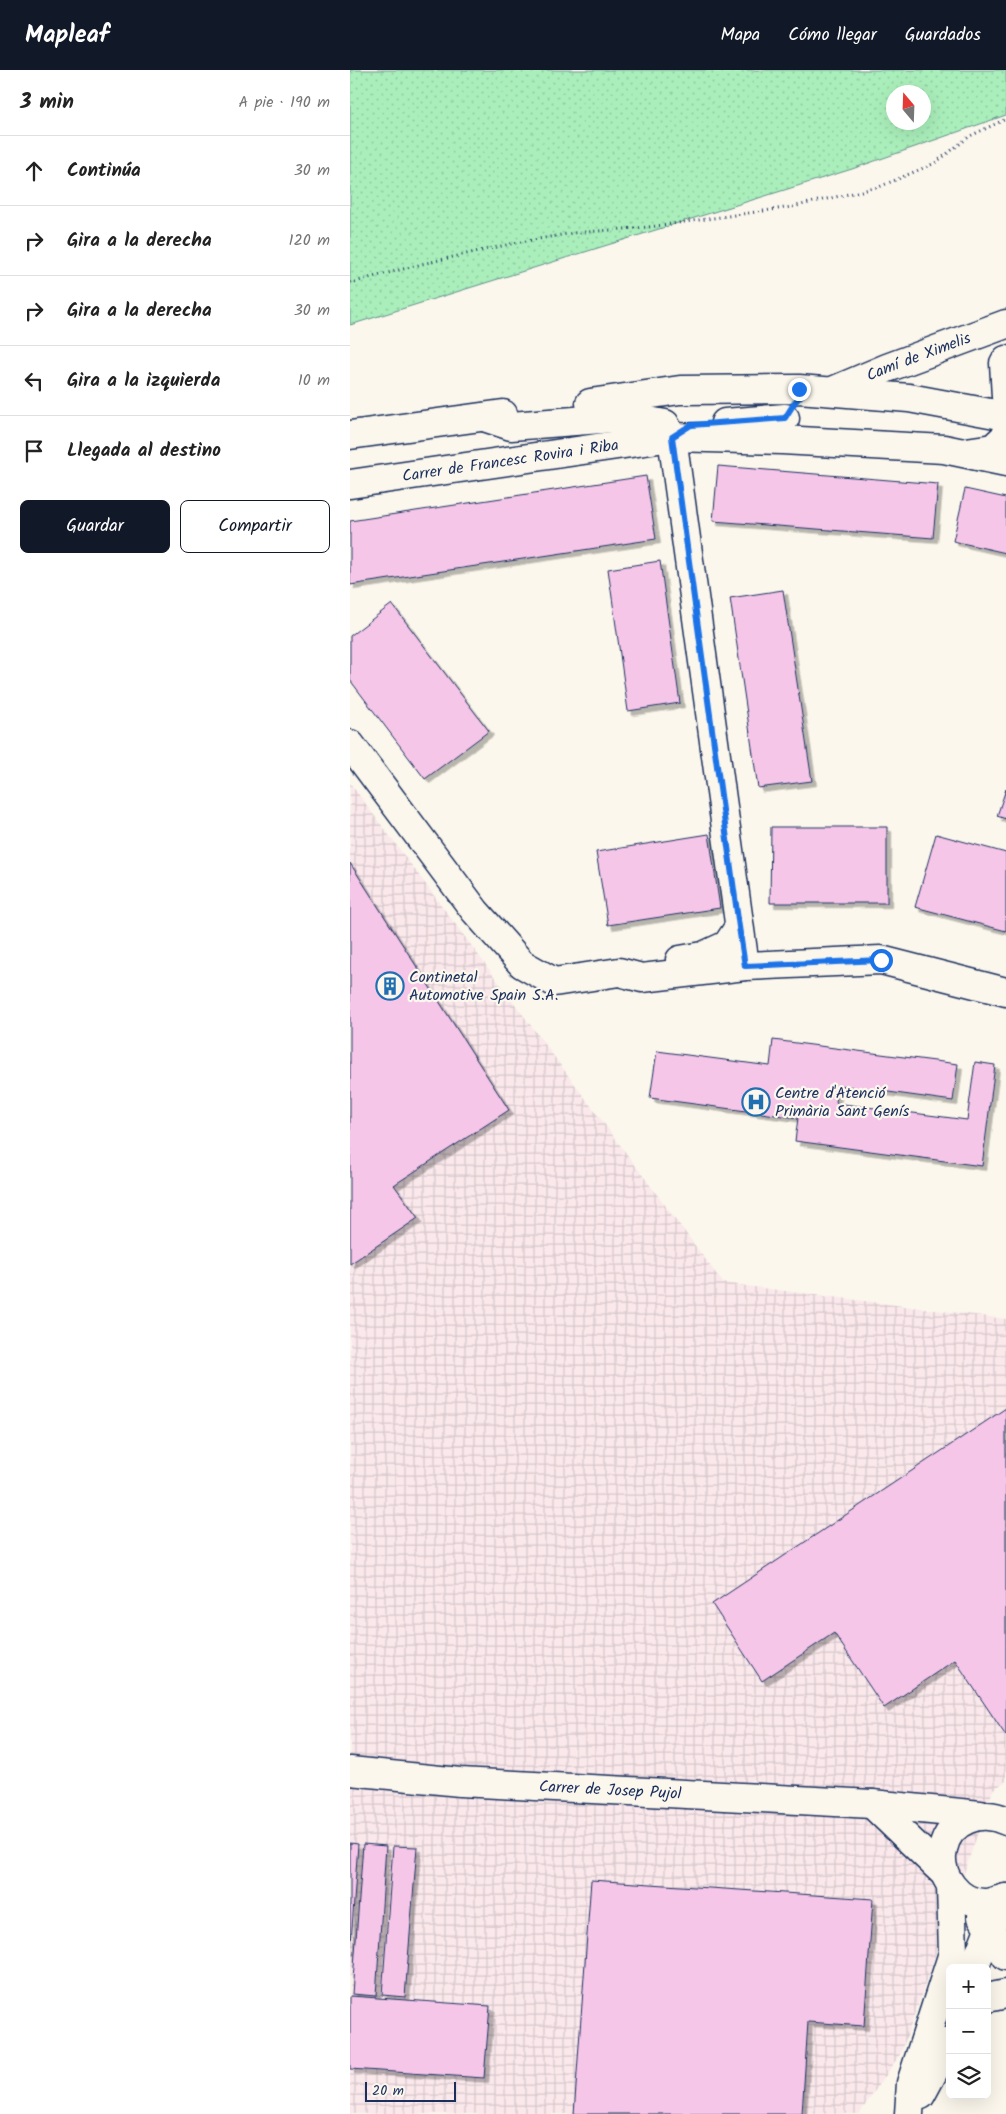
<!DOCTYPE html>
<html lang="es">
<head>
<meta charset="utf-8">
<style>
	:root { --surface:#fff; --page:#f6f6f6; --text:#222; --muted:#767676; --line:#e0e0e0; --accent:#111827 }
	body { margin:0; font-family:Kalam,sans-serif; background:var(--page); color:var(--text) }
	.controls { position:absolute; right:15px; bottom:15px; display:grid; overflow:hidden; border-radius:8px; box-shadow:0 5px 20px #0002 }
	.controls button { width:45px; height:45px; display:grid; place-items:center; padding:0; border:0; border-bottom:1px solid var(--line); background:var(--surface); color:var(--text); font:25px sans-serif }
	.compass { position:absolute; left:536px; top:15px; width:45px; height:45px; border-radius:50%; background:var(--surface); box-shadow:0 5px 20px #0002; rotate:341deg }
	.scale { position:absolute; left:15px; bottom:12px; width:91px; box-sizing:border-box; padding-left:5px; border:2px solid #1b2f5e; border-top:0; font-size:14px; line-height:18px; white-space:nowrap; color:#1b2f5e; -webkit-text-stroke:4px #fbf7ec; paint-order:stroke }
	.stop { position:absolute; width:15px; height:15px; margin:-11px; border:4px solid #1a73e8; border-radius:50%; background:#fff }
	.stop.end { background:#1a73e8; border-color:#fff; box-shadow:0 1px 5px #0008 }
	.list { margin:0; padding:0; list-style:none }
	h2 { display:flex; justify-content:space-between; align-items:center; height:65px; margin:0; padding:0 20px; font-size:21px }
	h2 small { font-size:16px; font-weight:400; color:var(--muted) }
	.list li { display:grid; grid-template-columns:32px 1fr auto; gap:15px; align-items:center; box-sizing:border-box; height:70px; padding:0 20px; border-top:1px solid var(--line) }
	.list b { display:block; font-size:19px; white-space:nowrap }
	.list em { font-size:16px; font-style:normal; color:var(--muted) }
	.actions { display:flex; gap:10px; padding:15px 20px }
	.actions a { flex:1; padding:11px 0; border:1px solid var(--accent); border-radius:8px; text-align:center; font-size:18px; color:var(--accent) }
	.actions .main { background:var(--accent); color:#fff }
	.icon { flex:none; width:28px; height:28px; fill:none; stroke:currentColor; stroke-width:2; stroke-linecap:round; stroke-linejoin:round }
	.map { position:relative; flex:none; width:656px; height:2044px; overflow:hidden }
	header { display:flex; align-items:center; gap:30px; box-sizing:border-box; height:70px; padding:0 25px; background:var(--accent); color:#fff }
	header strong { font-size:24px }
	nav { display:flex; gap:28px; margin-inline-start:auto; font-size:18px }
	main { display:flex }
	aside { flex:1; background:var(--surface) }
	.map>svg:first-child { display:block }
	.industrial { fill:url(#industrial-grid) }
	.grass { fill:url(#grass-dots); stroke:#628f8c; fill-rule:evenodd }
	.building { fill:#f6c6e9; stroke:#1b2f5e; filter:url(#shadow) }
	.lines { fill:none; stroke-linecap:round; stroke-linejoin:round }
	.minor-casing { stroke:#1b2f5e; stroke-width:31 }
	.path { stroke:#1b2f5e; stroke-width:3; stroke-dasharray:1 4; stroke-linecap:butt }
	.minor { stroke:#fbf7ec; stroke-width:28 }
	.route { stroke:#1a73e8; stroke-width:6 }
	.labels { text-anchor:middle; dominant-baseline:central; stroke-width:4.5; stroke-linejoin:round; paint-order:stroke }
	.street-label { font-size:16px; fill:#1b2f5e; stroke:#fbf7ec }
	.poi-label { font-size:16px; fill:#1b2f5e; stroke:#fbf7ec; text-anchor:start }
</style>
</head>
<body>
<header>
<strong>Mapleaf</strong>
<nav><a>Mapa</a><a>Cómo llegar</a><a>Guardados</a></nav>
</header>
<main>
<aside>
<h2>3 min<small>A pie · 190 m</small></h2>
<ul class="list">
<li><svg class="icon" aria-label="ahead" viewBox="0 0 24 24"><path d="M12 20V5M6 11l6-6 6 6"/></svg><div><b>Continúa</b></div><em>30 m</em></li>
<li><svg class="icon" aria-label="right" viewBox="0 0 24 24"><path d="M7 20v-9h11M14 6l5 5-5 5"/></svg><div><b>Gira a la derecha</b></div><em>120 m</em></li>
<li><svg class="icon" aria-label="right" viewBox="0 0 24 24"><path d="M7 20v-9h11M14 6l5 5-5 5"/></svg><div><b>Gira a la derecha</b></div><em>30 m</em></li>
<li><svg class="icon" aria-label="left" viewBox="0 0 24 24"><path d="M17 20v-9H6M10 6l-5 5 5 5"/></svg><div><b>Gira a la izquierda</b></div><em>10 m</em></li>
<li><svg class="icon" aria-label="arrive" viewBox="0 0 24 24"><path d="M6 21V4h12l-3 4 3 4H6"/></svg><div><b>Llegada al destino</b></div></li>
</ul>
<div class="actions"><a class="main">Guardar</a><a>Compartir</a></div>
</aside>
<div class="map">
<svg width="656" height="2044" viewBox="0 0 656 2044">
	<defs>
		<pattern id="industrial-grid" width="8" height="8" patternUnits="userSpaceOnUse" patternTransform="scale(1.25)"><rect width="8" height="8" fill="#fae8eb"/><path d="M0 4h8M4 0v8" fill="none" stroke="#d6c7cc"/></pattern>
		<pattern id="grass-dots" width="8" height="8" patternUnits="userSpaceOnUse" patternTransform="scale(1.25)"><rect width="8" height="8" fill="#aaefbb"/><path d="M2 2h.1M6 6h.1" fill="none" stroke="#92cda3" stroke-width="1.8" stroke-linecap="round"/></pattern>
		<filter id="shadow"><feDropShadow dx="4.5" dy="4.5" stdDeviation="0" flood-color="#0004"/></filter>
	</defs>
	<rect width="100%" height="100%" fill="#fbf7ec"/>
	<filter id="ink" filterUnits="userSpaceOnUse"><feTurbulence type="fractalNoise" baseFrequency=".02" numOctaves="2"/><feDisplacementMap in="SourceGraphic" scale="10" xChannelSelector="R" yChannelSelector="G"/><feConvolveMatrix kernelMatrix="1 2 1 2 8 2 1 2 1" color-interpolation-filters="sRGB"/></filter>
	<g filter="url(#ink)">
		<path class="industrial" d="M0,713L373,1213L656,1249V1711L643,1720L551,1983L509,2044H0Z"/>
		<path class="grass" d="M0,0H656V45L502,99L0,255ZM544,22H574V52H544Z"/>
		<path class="building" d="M368,396L588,414L583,468L363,451Z
			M296,406L306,469L0,515V451Z
			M615,419L656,428V483L603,471Z
			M310,491L330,633L278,641L258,499Z
			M433,520L462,711L408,718L380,528Z
			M42,534L139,661L75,709L0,610V566Z
			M656,719V749L647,746Z
			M421,757H537V833H420Z
			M359,764L370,838L258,855L246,782Z
			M586,764L656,783V861L565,837Z
			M0,793L159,1040L44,1115L68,1148L0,1194Z
			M423,970L608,994L603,1031L488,1015L486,1033L617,1050L625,992L645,995L632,1096L445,1071L448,1048L300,1028L307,981L420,996Z
			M656,1338V1666L605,1590L534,1638L484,1563L412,1611L362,1534Z
			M0,1773L8,1774L0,1887Z
			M13,1774L36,1776L26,1926L2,1924Z
			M43,1776L67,1777L55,1927L32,1925Z
			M241,1810L523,1829L514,1956L458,1952L452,2044H224Z
			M0,1926L140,1936L134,2008L0,1999Z"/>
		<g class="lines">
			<g class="minor-casing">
				<g id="minor">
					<path d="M656,290L654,293L656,327"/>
					<path id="s1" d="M485,320L537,298L656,254"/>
					<path d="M240,333L330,320L449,319L559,328L656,346"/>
					<path d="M134,347L161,356L276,347L315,354L322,367L395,896"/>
					<path d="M375,353L435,348"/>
					<path d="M0,365L153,344"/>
					<path d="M616,382L643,378L656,366"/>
					<path id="s2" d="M0,414L322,367L432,370L594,379L656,392"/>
					<path d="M0,674L125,841L172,894L204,912L269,902L292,908L395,896L531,890L656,922"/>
					<path d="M330,890L353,886L377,875L389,857"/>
					<path id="s3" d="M0,1701L110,1712L522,1734L630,1745"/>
					<path d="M522,1734L594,1803"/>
					<path d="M656,1751C632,1739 599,1749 593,1779C587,1805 609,1835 637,1833C643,1832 650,1829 656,1828"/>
					<path d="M632,1847L656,1886"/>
					<path d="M624,1898L639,1859L656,1828"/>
					<path d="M637,1928L656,1924"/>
					<path d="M571,2025L600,1971"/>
					<path d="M559,2044L561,2013L603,1883L601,1816"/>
				</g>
			</g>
			<path class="path" d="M0,213L72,194L165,173L223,163L299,157L442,137L529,117L585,93L620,66L656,49"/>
			<use href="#minor" class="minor"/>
		</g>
	</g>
	<g class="lines" filter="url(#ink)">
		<path class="route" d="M449,319H457L445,332L435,348L341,355L322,367L389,857L395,896L531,890"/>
	</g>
	<defs>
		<g id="building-ring" transform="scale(1.4375)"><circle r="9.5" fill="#fbf7ec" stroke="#1f6fb2" stroke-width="1.5"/><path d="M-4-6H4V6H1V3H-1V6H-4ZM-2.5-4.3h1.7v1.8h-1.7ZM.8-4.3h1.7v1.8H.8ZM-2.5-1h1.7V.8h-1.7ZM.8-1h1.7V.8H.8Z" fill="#1f6fb2"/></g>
		<g id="hospital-ring" transform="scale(1.4375)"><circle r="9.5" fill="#fbf7ec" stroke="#1f6fb2" stroke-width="1.5"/><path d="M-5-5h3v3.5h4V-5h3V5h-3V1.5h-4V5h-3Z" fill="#1f6fb2"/></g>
	</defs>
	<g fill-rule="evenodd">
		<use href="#building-ring" x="40" y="916"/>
		<use href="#hospital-ring" x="406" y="1032"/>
	</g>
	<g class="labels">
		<g class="street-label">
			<text stroke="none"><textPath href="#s1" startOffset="90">Camí de Ximelis</textPath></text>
			<text stroke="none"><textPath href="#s2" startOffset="162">Carrer de Francesc Rovira i Riba</textPath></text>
			<text stroke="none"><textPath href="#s3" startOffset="261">Carrer de Josep Pujol</textPath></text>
		</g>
		<g class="poi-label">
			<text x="59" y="907">Continetal<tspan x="59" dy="18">Automotive Spain S.A.</tspan></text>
			<text x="425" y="1023">Centre d'Atenció<tspan x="425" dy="18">Primària Sant Genís</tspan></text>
		</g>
	</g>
</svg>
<div class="controls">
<button>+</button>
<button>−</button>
<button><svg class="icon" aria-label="layers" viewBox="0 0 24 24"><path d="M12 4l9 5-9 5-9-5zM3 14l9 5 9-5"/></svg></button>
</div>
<svg class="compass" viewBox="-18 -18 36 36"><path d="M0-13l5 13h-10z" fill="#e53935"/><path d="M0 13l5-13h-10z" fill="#767676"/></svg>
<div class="scale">20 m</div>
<div class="stop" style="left:531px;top:890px"></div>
<div class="stop end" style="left:449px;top:319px"></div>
</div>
</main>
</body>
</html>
